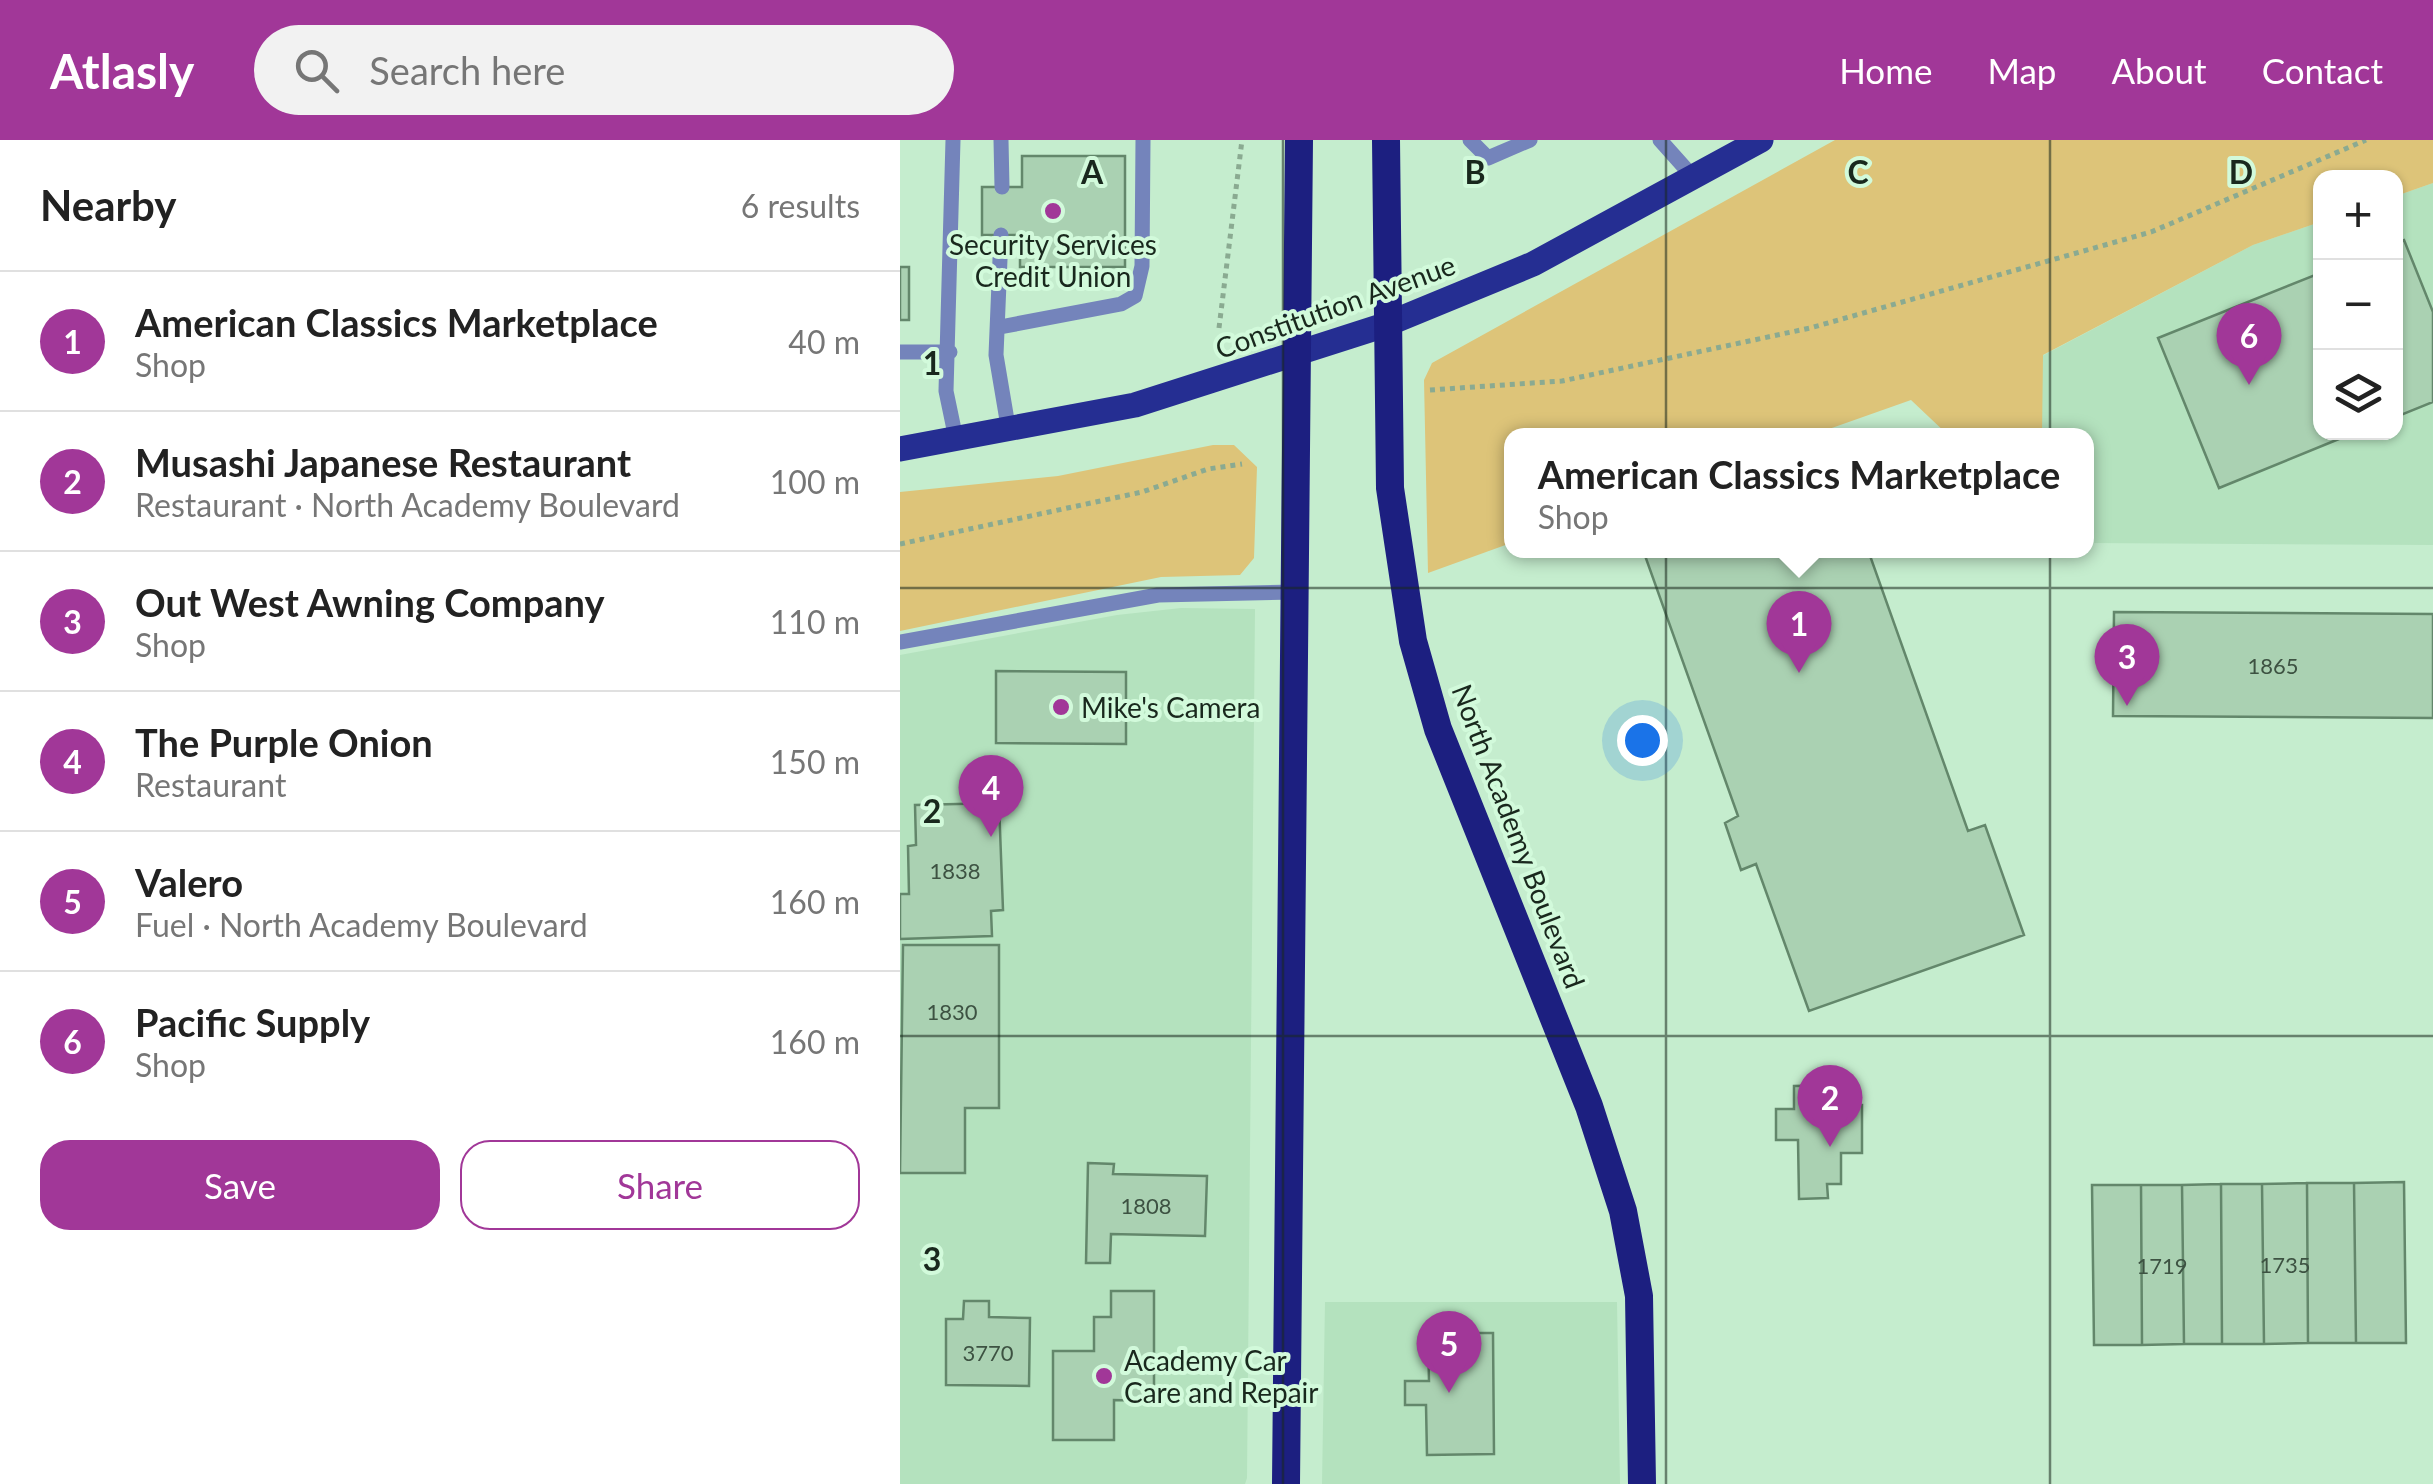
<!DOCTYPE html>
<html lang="en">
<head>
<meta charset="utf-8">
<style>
	:root { --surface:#fff; --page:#f2f2f2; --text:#222; --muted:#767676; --line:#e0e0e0; --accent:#a13798 }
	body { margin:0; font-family:Lato,sans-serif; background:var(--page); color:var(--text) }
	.controls { position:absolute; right:30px; top:30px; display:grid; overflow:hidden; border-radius:20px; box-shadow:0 2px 8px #0004 }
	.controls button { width:90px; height:90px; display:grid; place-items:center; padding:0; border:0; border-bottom:2px solid var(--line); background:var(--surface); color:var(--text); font:50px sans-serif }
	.you { position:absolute; left:742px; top:600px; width:35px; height:35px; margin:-25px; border:8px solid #fff; border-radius:50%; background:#1a73e8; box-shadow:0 0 0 15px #1a73e833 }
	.badge { display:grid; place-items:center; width:65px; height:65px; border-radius:50%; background:var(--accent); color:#fff; font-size:32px; font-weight:700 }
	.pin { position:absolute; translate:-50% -82px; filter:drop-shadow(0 2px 5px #0008) }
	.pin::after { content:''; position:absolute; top:52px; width:35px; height:30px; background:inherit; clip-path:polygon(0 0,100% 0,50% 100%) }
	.popup { position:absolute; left:604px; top:288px; width:590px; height:130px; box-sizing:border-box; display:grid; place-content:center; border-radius:20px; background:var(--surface); filter:drop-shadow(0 2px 8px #0005); font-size:32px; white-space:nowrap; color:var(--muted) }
	.popup b { font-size:38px; color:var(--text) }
	.popup::after { content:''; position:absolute; left:50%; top:100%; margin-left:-20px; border:20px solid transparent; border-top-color:var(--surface) }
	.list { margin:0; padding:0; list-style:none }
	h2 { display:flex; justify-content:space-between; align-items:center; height:130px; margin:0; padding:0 40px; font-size:42px }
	h2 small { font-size:32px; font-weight:400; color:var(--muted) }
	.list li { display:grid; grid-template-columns:65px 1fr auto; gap:30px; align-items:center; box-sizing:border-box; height:140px; padding:0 40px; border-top:2px solid var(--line) }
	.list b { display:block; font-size:38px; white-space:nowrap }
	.list p { margin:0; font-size:32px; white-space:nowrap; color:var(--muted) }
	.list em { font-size:32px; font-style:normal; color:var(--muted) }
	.actions { display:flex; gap:20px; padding:30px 40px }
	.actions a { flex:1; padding:22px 0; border:2px solid var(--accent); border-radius:30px; text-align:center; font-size:35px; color:var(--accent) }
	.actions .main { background:var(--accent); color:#fff }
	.icon { flex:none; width:55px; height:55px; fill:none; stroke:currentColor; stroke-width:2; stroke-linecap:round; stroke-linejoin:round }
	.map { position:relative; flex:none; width:1533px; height:1344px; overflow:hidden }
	header { display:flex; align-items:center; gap:60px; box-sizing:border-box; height:140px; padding:0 50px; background:var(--accent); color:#fff }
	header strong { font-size:48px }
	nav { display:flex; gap:55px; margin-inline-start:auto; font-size:35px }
	.search { width:700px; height:90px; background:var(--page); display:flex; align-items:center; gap:25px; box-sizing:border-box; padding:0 35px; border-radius:55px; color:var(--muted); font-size:38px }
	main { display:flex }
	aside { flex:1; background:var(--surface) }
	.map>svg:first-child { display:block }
	.built { fill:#b4e2be }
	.green { fill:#ddc479 }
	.building { fill:#aad1b2; stroke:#63876b; stroke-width:2.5 }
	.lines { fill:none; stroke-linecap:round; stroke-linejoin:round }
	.path { stroke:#8aaa91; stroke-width:5; stroke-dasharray:5 5; stroke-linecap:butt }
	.service { stroke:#7484bb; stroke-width:15 }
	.primary { stroke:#252e92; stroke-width:25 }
	.trunk { stroke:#1c1f80; stroke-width:28 }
	.grid { fill:none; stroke:#19281d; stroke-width:2.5; stroke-opacity:0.55 }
	.poi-dot { fill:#a13798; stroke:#d2fadb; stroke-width:4 }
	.labels { text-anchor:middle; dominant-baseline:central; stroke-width:8; stroke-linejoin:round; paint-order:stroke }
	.number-label { font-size:22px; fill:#3d5242 }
	.poi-label { font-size:28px; fill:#19281d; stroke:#d2fadb; text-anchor:start }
	.street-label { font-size:28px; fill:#19281d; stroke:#d2fadb }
	.grid-label { font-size:32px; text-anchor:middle; font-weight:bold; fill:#19281d; stroke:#d2fadb; stroke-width:8; stroke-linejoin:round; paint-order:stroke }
</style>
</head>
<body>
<header>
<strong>Atlasly</strong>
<div class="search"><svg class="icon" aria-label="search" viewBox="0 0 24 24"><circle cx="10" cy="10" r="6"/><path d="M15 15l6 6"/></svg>Search here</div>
<nav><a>Home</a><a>Map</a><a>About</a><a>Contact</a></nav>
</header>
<main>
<aside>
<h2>Nearby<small>6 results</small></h2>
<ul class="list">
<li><span class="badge">1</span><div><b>American Classics Marketplace</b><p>Shop</p></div><em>40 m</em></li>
<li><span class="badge">2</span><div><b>Musashi Japanese Restaurant</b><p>Restaurant · North Academy Boulevard</p></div><em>100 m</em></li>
<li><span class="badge">3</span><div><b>Out West Awning Company</b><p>Shop</p></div><em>110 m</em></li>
<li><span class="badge">4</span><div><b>The Purple Onion</b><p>Restaurant</p></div><em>150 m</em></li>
<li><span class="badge">5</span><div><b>Valero</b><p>Fuel · North Academy Boulevard</p></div><em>160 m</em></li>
<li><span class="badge">6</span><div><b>Pacific Supply</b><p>Shop</p></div><em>160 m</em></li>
</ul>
<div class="actions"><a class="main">Save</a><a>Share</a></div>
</aside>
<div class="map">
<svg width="1533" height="1344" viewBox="0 0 1533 1344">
	<rect width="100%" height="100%" fill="#c5edce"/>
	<path class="built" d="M1533,43V405L1187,403L1186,296H1142V216L1353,105L1420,82V292H1496V56Z
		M281,468L355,469L347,1338L345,1344H0V515L217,475Z
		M425,1162H717L720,1344H422Z"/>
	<path class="green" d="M935,0H1533V43L1496,56V38H1420V82L1353,105L1143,215L1142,295H1048L1011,260L912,295L612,296L611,403L528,433L524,240L532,223Z
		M313,305H334L357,327L354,418L340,435L261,437L0,491V352L158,336Z"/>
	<path class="building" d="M122,16H225V127H120V95H82V47H122Z
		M1504,100L1533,172V262L1496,277V103Z
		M0,127H9V180H0Z
		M1420,133V292H1456L1319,348L1258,198Z
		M743,410H968L1068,691L1085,685L1124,795L909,871L856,724L841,730L825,683L838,676Z
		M1214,472L1533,474V578L1213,576Z
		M96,531L226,532V604L96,603Z
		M99,663L103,770L91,771L92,796L0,799V754H9L8,706L16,705L15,665Z
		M3,805H99V968H65V1033H0Z
		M942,945V966L962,965V1013H941V1044H927L928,1058L899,1059L898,1000H876V969H894V946Z
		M188,1023L214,1024L213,1034L307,1036L305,1096L211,1094L210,1123H186Z
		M1504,1042L1506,1203H1456L1454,1043Z
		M1407,1043L1408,1203L1364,1204L1362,1044Z
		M1407,1043H1454L1456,1203H1408Z
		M1321,1044L1322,1204H1284L1282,1045Z
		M1321,1044H1362L1364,1204H1322Z
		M1192,1045H1241L1242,1205H1194Z
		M1241,1045H1282L1284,1204L1242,1205Z
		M211,1151H254V1261L214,1260V1300H153V1211H194V1177H211Z
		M64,1161H89V1177L130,1178L129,1246L46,1245V1179H63Z
		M528,1193H593L594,1314L527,1315L526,1265H505V1241H529Z"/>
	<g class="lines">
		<path class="path" d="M319,188L342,0
			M530,250L662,241L910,188L1251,92L1466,0
			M0,404L242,352L308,329L342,324"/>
		<path class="service" d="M53,0L46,251L56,299
			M101,0L102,47
			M570,0L588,18L630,0
			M760,0L793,37
			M101,95L96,215L109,292
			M100,187L221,164L235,156L242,126L243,0
			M0,212H50
			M0,502L258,455L395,452"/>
		<path class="primary" d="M0,309L235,265L485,185L633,124L861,0"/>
		<path class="trunk" d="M486,0L490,348L513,501L538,589L689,966L723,1071L739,1156L742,1344
			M386,1344L399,0"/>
	</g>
	<path class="grid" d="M383,0V1344M766,0V1344M1150,0V1344M0,448H1533M0,896H1533"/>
	<g class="poi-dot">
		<circle cx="153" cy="71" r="10"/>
		<circle cx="161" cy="567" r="10"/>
		<circle cx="204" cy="1236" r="10"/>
	</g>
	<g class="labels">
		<g class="number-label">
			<text x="1373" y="525">1865</text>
			<text x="55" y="730">1838</text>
			<text x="52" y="871">1830</text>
			<text x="246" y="1065">1808</text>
			<text x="1385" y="1124">1735</text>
			<text x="1262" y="1125">1719</text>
			<text x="88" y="1212">3770</text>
		</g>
		<g class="poi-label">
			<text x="153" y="104" text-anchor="middle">Security Services<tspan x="153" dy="32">Credit Union</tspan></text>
			<text x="181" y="567">Mike's Camera</text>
			<text x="224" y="1220">Academy Car<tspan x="224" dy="32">Care and Repair</tspan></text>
		</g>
		<g class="street-label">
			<text transform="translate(435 166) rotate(-20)">Constitution Avenue</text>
			<text transform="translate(619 696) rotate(69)">North Academy Boulevard</text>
		</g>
	</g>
	<g class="grid-label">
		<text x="192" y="44">A</text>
		<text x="575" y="44">B</text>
		<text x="958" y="44">C</text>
		<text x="1341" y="44">D</text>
		<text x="32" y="235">1</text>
		<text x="32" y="683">2</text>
		<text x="32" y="1131">3</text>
	</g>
</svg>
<div class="controls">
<button>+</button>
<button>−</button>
<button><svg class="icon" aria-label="layers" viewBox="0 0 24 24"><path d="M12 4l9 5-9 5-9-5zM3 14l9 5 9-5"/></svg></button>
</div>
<div class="you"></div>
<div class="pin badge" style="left:899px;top:533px">1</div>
<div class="popup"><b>American Classics Marketplace</b>Shop</div>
<div class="pin badge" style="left:930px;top:1007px">2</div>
<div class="pin badge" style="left:1227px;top:566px">3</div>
<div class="pin badge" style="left:91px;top:697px">4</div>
<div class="pin badge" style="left:549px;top:1253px">5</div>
<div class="pin badge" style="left:1349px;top:245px">6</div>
</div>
</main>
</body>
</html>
